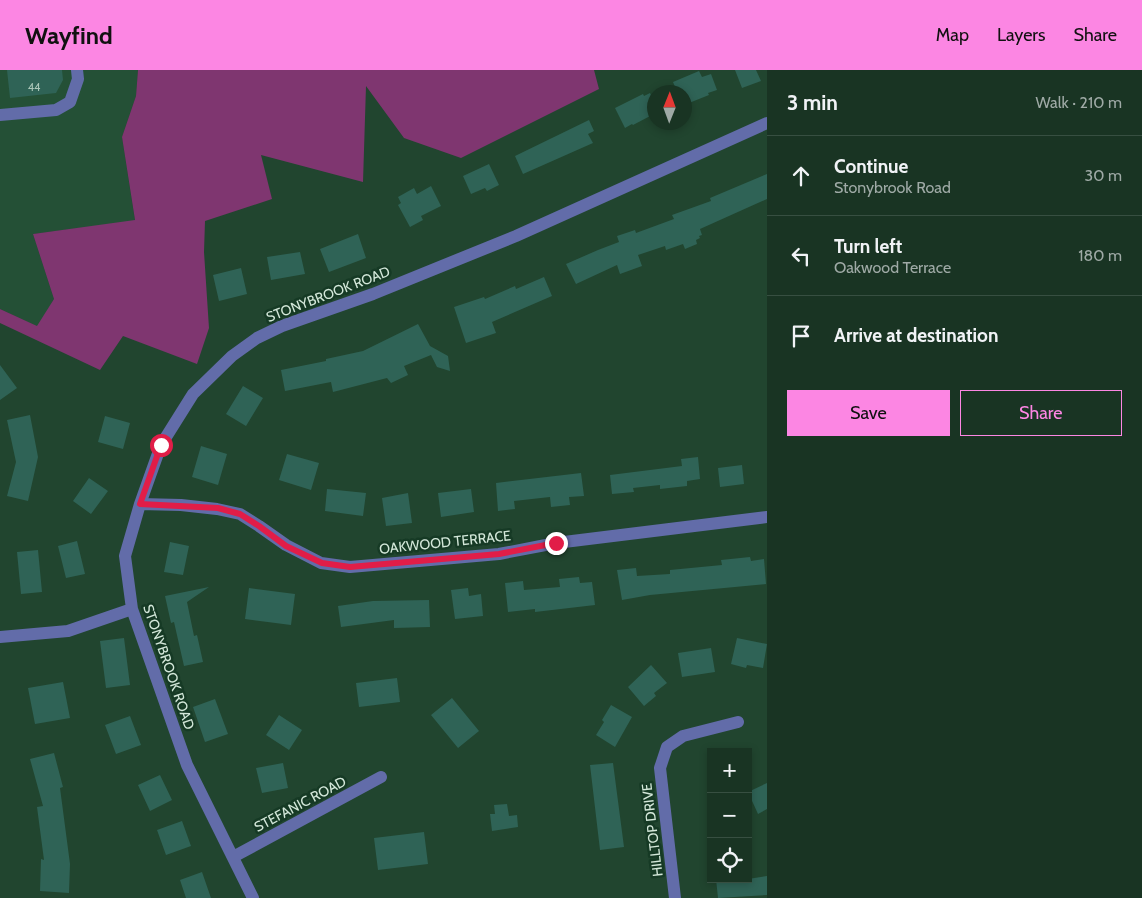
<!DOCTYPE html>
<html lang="en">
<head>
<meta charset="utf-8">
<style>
	:root { --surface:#193423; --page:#263f30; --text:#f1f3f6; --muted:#9faaa6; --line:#374f41; --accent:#fc86e3 }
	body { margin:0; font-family:Cabin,sans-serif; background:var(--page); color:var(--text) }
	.controls { position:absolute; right:15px; bottom:15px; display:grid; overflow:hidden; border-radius:0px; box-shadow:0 2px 8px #0003 }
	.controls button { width:45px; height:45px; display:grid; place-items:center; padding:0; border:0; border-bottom:1px solid var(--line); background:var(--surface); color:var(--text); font:25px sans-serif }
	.compass { position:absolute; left:647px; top:15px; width:45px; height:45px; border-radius:50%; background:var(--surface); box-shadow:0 2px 8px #0003; rotate:1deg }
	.stop { position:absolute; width:15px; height:15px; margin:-11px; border:4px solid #e11d48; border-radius:50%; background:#fff }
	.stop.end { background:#e11d48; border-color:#fff; box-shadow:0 1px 5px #0008 }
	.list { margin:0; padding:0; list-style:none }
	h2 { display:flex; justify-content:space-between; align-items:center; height:65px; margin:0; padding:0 20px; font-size:21px }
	h2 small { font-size:16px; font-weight:400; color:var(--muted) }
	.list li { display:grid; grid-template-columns:32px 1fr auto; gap:15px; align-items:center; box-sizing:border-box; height:80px; padding:0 20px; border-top:1px solid var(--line) }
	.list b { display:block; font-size:19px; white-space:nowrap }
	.list p { margin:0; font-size:16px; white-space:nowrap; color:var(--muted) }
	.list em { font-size:16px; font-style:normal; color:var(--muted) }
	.actions { display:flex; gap:10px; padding:15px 20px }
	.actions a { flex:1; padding:11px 0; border:1px solid var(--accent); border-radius:0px; text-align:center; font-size:18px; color:var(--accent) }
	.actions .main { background:var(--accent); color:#111 }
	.icon { flex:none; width:28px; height:28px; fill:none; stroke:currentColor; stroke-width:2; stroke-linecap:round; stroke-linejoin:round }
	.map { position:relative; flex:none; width:767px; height:828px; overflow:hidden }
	header { display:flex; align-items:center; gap:30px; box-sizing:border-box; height:70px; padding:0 25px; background:var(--accent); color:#111 }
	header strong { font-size:24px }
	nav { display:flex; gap:28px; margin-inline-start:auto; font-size:18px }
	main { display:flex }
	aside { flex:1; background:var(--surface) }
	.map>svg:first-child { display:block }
	.built { fill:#245036 }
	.green { fill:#7f3670 }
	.building { fill:#2f6356 }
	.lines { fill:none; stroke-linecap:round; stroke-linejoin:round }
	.minor { stroke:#626ca9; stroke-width:12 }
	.route { stroke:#e11d48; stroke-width:6 }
	.labels { text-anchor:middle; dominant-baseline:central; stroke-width:5; stroke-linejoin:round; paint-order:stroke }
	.number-label { font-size:11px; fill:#abc7b9 }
	.street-label { font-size:14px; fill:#d4e8da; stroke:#163a25 }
</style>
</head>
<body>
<header>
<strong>Wayfind</strong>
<nav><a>Map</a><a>Layers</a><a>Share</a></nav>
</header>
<main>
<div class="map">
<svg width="767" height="828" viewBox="0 0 767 828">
	<rect width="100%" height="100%" fill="#21452f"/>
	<path class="built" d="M0,0H138L136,26L122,67L135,151L33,164L54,229L38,257L0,239Z"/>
	<path class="green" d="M138,0H594L599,19L461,88L404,68L366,16L363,112L261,85L272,129L205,151L204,182L209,258L197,294L123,266L100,300L0,253V239L37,256L54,229L33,164L135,150L122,67L136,26Z"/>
	<path class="building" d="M7,0H62L63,10L56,23L10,28Z
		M735,0H756L761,11L742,18Z
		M699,1L702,7L711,4L717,20L708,23L709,25L684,35V22H677L673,12Z
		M650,23L654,31V44L633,55L632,54L625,58L615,38L643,24L644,26Z
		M589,50L594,61L588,64L593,73L523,104L515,86Z
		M489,94L499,115L487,121L485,118L471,124L463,106Z
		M767,104V129L700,159L702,165L699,166L700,168L696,170L697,174L685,179L683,174L666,180L665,176L638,185L642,196L620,204L617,195L576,214L566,194L598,180L619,172L617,166L635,160L636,163L674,149L672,145L711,131L710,128Z
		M431,116L441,136L421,146L423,150L410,157L398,135L401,133L398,127L414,118L417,124Z
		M358,164L366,188L329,202L320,179Z
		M300,182L305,204L271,210L267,187Z
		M241,198L247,224L219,231L213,205Z
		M544,207L552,226L492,252L496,263L466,273L454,237L484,227L485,229L515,216L516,219Z
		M418,254L430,276L448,286L450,301L437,297L431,285L404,296L408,305L391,313L387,308L333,322L331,312L285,321L281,300L326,291V289L363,281Z
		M0,295L17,318L0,330Z
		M243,316L263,328L246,356L226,344Z
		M30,345L38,387L28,431L7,426L16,392L7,350Z
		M105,346L130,353L123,379L98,372Z
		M201,376L227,384L218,415L192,407Z
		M287,384L319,393L311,420L279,410Z
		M698,387L700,409L687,411V416L660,419V415L633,418L634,422L612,424L610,405L682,396L681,389Z
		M742,395L744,414L720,417L718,398Z
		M581,403L584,426L569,427L570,435L551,437L550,427L514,431L515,439L498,441L496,413Z
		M89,408L108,421L91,444L73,431Z
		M327,419L366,423L363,446L325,441Z
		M471,419L474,442L441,447L438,423Z
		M408,423L412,453L386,456L382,428Z
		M77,471L85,504L66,508L58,476Z
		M170,472L189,476L183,505L164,502Z
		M38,480L42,522L21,524L17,482Z
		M750,487L751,491L764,489L766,514L650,525L622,530L617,500L636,498L637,506L670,504V500L722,495L721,490Z
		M579,507L580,513L592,512L595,535L535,542V539L508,542L505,513L523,511L524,520L560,517L559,509Z
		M209,517L187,532L194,566L197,565L203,592L184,596L174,552L171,553L165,526Z
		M249,518L295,524L291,555L245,549Z
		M468,518L469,526L481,524L483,546L455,549L451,520Z
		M429,530L430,557L394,558V550L341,557L338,536L373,531Z
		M124,568L130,615L106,618L100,571Z
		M737,568L767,574L763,598L747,595L746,598L731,594Z
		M711,578L715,602L682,607L678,583Z
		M651,595L667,613L654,623L656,626L644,636L628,617Z
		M397,608L400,632L359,637L356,613Z
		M63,612L70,648L35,654L28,618Z
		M452,628L479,661L458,678L431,645Z
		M215,629L228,664L205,672L193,637Z
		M611,635L632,647L615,677L596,665L604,652L602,650Z
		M279,645L302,660L289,680L266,665Z
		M130,646L141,675L116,684L105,655Z
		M54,683L63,717L60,718L70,794L69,823L40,821L41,789L44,790L37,737L43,736L30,689Z
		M283,693L288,718L262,723L256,698Z
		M613,693L624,777L600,780L590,695Z
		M160,705L172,730L150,741L138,715Z
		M767,713V739L758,744L748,722Z
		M507,734L509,746L517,745L518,757L492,761L490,744H495L494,735Z
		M182,751L191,776L166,785L157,760Z
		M424,762L428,794L378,800L374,768Z
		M202,802L211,828H186L180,810Z
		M767,806V825L718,828L716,809H748Z"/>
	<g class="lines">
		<path class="minor" d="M0,45L56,40L70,32L78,9L77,0
			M140,434L181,435L217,439L240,444L259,456L286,475L321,493L350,497L499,484L556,473L767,447
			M0,567L68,561L132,539
			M233,787L381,707
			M253,828L187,695L132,539L125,486L140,434L161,375L193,324L232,286L257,268L282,256L373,224L516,166L767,53
			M675,828L660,698L667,677L683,666L738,652"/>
	</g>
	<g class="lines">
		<path class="route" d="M161,375L140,434L218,438L240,444L259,456L286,476L322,493L350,497L499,484L556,473"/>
	</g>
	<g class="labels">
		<g class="number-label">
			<text x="34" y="17">44</text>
		</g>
		<g class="street-label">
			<text transform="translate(328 224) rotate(-21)">STONYBROOK ROAD</text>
			<text transform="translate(445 472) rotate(-6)">OAKWOOD TERRACE</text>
			<text transform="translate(169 597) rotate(71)">STONYBROOK ROAD</text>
			<text transform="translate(300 734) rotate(-28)">STEFANIC ROAD</text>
			<text transform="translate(652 760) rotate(-97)">HILLTOP DRIVE</text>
		</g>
	</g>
</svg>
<div class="controls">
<button>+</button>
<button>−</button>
<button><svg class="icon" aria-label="locate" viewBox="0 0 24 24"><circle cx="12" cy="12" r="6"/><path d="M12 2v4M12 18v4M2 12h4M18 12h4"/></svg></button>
</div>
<svg class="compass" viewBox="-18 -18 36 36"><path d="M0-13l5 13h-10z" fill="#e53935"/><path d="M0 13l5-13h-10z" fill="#9faaa6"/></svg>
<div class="stop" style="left:161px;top:375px"></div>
<div class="stop end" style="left:556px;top:473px"></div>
</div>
<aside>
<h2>3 min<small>Walk · 210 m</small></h2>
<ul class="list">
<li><svg class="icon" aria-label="ahead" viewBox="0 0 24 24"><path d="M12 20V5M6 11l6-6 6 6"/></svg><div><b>Continue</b><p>Stonybrook Road</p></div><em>30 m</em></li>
<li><svg class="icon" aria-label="left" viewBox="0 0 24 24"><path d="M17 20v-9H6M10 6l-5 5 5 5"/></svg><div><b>Turn left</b><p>Oakwood Terrace</p></div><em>180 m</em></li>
<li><svg class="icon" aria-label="arrive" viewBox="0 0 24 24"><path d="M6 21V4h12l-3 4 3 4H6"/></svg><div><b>Arrive at destination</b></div></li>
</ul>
<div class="actions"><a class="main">Save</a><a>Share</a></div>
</aside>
</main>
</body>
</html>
